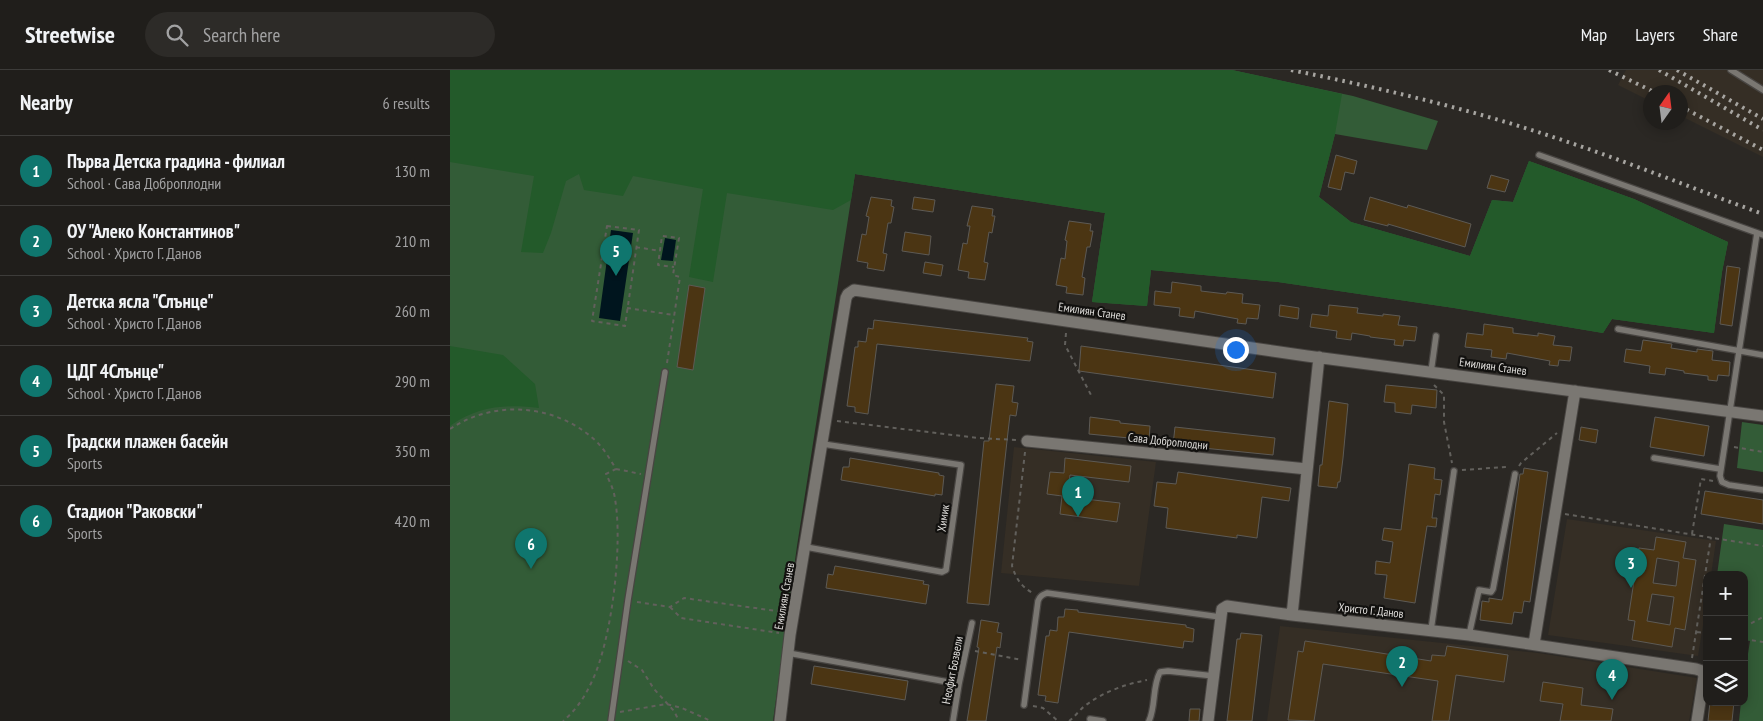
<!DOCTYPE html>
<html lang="en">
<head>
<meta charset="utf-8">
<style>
	:root { --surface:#201e1b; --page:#2d2b28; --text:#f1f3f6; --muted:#a2a2a3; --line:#3d3c3a; --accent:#0f766e }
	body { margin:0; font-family:"PT Sans Narrow",sans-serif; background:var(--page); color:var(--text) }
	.controls { position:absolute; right:15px; bottom:15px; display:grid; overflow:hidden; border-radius:10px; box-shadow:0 2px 12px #0003 }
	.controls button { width:45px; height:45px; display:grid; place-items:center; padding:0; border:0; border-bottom:1px solid var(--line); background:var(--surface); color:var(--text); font:25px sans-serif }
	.compass { position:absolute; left:1193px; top:15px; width:45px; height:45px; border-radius:50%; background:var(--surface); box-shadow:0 2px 12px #0003; rotate:14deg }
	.you { position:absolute; left:785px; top:279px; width:18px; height:18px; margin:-12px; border:4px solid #fff; border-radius:50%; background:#1a73e8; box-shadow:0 0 0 8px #1a73e833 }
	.badge { display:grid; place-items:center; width:32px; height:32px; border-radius:50%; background:var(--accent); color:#fff; font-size:16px; font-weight:700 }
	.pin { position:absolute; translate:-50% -41px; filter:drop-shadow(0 1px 2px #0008) }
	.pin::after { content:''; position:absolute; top:26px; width:18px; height:15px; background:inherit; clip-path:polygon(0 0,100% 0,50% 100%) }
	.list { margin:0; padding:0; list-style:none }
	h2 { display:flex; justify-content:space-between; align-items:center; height:65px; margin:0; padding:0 20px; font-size:21px }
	h2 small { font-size:16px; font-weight:400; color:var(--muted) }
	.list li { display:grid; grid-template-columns:32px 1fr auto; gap:15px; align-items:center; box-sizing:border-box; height:70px; padding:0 20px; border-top:1px solid var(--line) }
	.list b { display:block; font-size:19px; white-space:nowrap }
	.list p { margin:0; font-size:16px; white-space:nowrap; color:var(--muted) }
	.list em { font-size:16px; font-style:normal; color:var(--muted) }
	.icon { flex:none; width:28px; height:28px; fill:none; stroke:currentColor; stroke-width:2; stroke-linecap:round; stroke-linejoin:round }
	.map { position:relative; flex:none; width:1313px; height:651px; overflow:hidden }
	header { display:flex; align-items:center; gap:30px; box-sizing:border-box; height:70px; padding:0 25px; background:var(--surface); border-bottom:1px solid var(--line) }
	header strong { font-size:24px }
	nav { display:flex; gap:28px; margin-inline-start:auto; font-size:18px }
	.search { width:350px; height:45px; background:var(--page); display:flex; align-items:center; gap:12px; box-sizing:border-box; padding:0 18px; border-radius:28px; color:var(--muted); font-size:19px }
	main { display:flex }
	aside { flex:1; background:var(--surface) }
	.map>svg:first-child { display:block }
	.built { fill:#352e25 }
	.green { fill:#335c37 }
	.forest { fill:#235a2a }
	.water { fill:#00151e }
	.building { fill:#4b3513; stroke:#5d5a55; fill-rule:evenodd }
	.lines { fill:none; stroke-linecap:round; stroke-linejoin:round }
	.service-casing { stroke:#484542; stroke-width:8 }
	.minor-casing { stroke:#484542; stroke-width:13 }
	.path { stroke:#62605c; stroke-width:2; stroke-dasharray:4 4; stroke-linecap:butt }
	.service { stroke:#7a7772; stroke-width:5.5 }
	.minor { stroke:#7a7772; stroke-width:11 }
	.rail { stroke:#a7a5a1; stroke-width:4; stroke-dasharray:2.5 5; stroke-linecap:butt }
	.labels { text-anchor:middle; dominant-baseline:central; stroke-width:4.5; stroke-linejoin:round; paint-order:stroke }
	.street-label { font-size:12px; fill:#dfddda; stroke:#12110f }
</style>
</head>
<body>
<header>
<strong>Streetwise</strong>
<div class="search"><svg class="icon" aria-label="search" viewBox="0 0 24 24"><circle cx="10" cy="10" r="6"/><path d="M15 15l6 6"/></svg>Search here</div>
<nav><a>Map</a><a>Layers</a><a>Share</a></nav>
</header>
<main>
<aside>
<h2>Nearby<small>6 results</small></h2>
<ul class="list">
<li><span class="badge">1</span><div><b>Първа Детска градина - филиал</b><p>School · Сава Доброплодни</p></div><em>130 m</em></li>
<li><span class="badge">2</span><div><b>ОУ &quot;Алеко Константинов&quot;</b><p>School · Христо Г. Данов</p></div><em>210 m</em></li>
<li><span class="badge">3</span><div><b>Детска ясла &quot;Слънце&quot;</b><p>School · Христо Г. Данов</p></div><em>260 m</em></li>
<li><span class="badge">4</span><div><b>ЦДГ 4Слънце&quot;</b><p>School · Христо Г. Данов</p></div><em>290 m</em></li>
<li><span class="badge">5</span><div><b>Градски плажен басейн</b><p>Sports</p></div><em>350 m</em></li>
<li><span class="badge">6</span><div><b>Стадион &quot;Раковски&quot;</b><p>Sports</p></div><em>420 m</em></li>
</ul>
</aside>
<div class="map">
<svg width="1313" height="651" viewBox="0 0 1313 651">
	<rect width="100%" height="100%" fill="#2b2824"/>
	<path class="built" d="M1176,0H1313V87L1231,46L1230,22H1200V31L1168,15Z
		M564,377L706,392L689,516L551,503Z
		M1117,449L1266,471L1261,505H1257V531L1248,586L1098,565Z
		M830,556L1088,583L1247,608L1239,651H817Z"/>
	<path class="green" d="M0,0H782L903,26L988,51L977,80L885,64L869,127L901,152L1020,186L1042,130L1063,132L1079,91L1184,129L1278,172L1272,202L1264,263L1162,249L1153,263L1004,238L828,212L701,200L697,236L642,232L655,143L405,104L347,476L323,651H0Z
		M1292,352L1313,355V402L1287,398Z
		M1274,454L1313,460V651H1289L1291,632H1294V609L1300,571L1294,570V505H1267Z"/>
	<path class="forest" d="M0,0H782L892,24L885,64L869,127L901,152L1020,186L1042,130L1063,132L1079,91L1184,129L1278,172L1272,202L1264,263L1162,249L1153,263L1004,238L828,212L701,200L697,236L642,232L655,143L405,104L401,130L383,140L277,123L263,212L239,207L253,119L183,106L173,126L134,120L129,104L116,111L101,163L93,183L71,182L84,106L0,92Z
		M0,276L53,285L85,314L89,338C56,334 28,336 0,356Z"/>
	<path class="water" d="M161,160L183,163L170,251L149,248Z
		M215,168L226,170L223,191L211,190Z"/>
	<path class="building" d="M886,85L907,91L904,104L895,102L891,120L878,117Z
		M1041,105L1059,110L1055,122L1037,118Z
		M421,127L442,130L441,136L444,137L441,153H438L433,183L437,184L434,201L417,198L418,193L407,191L412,164L416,165L419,147L416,146Z
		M464,127L485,130L483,142L462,139Z
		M920,127L957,138L958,135L1021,154L1015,177L938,154V156L914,150Z
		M522,136L543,139L542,146H545L542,163L539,162L534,192L538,193L535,210L518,208L519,202L508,200L513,173L517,174L520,156H517Z
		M619,151L641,154L640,161H643L640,177H637L632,207L635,208L633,225L616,223L617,217L606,215L611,188L615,189L617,171L615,170Z
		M455,162L481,166L479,185L452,181Z
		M475,192L493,195L491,206L473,203Z
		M1277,196L1290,198L1282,256L1270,254Z
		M722,212L751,216V221L776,224L777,222L793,224L792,233L810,235L808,249L797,248L796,254L787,253L788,249L745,241L744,248L729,246L730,238L704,235L705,221L721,223Z
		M239,215L255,218L243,300L227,297Z
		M830,235L849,238L848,249L829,246Z
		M879,235L908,238L907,243L933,246V244L950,246L948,255L967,257L965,271L954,270L953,276L944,275L945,270L920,267V266L902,263L901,270L886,268L887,261L860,257L862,244L878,246Z
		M424,250L578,268L577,271L583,272L580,291L427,274L418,344L405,342V337L397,336L405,277H408V271L416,272L418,258L423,259Z
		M1034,254L1063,258V263L1088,266V263L1105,266L1103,275L1122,277L1120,291L1109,290L1108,296L1099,295L1100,291L1057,283L1056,289L1041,287L1042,280L1015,277L1017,263L1033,265Z
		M1193,270L1222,274L1221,278L1247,282V279L1263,281L1262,290L1280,292L1279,306L1268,305L1267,311L1258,310V306L1234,303V301L1216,298L1215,305L1199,303L1200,296L1174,292L1176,279L1191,281Z
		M631,276L826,303L823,328L629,301Z
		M546,314L564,316L562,332L568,333L566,346L560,345L558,362L539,535L517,533L534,371H539Z
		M936,315L987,320L986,338L962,335L961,344L945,342V333L934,332Z
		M879,331L898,334L893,388L890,412H888L887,418L868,416L870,395H872Z
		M640,347L670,351V353L700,356L699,370L639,364Z
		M1205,347L1259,356L1254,386L1200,377Z
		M725,357L825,368L823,385L723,375Z
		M1131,357L1148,360L1146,373L1129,370Z
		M400,388L489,403V405L494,406L492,425L485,424V426L391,410L393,397H399Z
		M615,388L681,396L679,412L620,405L617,427L670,433L667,452L610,444L612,426L597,424L600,402L614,403Z
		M959,394L985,398L984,409L992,410L990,425L985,424L982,448H987L986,457L977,456L965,533L934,528L937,505L925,504L926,491L940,493L943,472L932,470L934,458L951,460Z
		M1074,398L1098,402L1080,532L1074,531L1072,543L1064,542L1062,554L1030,550L1032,531L1039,532V528L1052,530L1053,526L1070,404H1073Z
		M728,402L841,418L839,431L812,427L807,468L787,465V468L716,458L718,438L704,436L707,412L726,414Z
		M1255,421L1313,430V454L1251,444Z
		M1206,467L1236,472L1233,488L1246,490L1235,560L1225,558L1222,577L1182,570L1185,551L1178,550L1189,478L1204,480ZM1207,488L1229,492L1226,516L1203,513ZM1202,524L1224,527L1220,555L1197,551Z
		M385,496L474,511L473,514L479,515L476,534L376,518L378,504L383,505Z
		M615,539L628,540V542L736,555V557L744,559L743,572L734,571L733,578L619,562L608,633L595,631L596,626L588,625L596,566H599L600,560L607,561L608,547H614Z
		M531,550L549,553L547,562L552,563L550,578L547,577L536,651H517L529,578L527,577Z
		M791,563L812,565L802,651H777L787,569H790Z
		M855,571L981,591L982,585L995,586L997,576L1058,585L1054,612L1006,605L999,651H982L988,611L873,594L864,651L838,650L848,581L853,582Z
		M364,596L458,611L455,630L361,614Z
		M1093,612L1133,618L1131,635L1163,639L1161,651H1110L1113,634L1090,631Z
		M1260,632H1284L1282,651H1258Z
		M740,639H750L749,651H739Z"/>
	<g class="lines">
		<g class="service-casing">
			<path id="service" d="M1281,0L1313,20
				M1089,85L1313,165
				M1307,163L1270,406L1272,412L1279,415L1313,420
				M1168,259L1313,285
				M981,302L986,266
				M1204,388L1270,399
				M356,477L492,502L496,500L511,395L373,374
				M981,560L1004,401
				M1019,565L1029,520L1041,522L1043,519L1065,404
				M338,583L509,614
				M574,635L588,531C590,526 592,525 597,523L770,547
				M640,649L653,651
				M161,651L178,530L215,302
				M503,651L509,614L522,553
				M699,651C706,636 702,617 710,602L718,601L764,606"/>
		</g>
		<g class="minor-casing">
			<path id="minor" d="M869,287L842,545L1019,565L1246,599L1252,601L1254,606L1247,651
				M577,371L857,399
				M1084,574L1125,321
				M330,651L340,565L396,228L398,224L404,220L857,286L1313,346
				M758,651L772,539L777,536L842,545"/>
		</g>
		<path class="path" d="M157,156L189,160L175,256L142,251Z
			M186,177L210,181
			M177,238L224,245
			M616,263L615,275L641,325
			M217,293L230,207L223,205L229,168L212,166L208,195L224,197
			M984,315L994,325V352L1002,393
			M387,351L528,368L566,370
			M0,359C45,329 106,334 146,371C154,379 160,389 166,399L156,404C160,412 164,420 165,429C173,474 162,570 142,611C135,627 126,640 113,651
			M1284,377L1313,382
			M575,382L562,496C566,508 571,517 583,523
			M1069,396L1071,393L1107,363
			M166,399L191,404
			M1012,400L1056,397L1059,399
			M1115,444L1313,476
			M1242,464L1251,409L1263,411
			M187,532L220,537L234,528L333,542
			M220,537L231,548L329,563
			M1294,557L1313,547
			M1247,562L1257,563
			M1294,569L1313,572
			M525,581L572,590
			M1242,588L1261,467
			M178,591L192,600L204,619L224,641L229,651
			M583,636L593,638L608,651
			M170,642L216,634L232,638L261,651
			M619,651C625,647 629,640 636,635C653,622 676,614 697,610"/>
		<use href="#service" class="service"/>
		<use href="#minor" class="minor"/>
		<path class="rail" d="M841,0C930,18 1020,39 1106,68C1176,91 1244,119 1313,144
			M1159,0L1204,22
			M1209,0L1313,60
			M1227,0L1313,49
			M1230,36L1313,80"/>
	</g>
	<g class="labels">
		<g class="street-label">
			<text transform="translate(642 241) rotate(8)">Емилиян Станев</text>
			<text transform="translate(1043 296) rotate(8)">Емилиян Станев</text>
			<text transform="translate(718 371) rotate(6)">Сава Доброплодни</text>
			<text transform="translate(493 448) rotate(-82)">Химик</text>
			<text transform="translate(334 526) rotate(-80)">Емилиян Станев</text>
			<text transform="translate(921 540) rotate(6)">Христо Г. Данов</text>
			<text transform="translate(502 600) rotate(-79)">Неофит Бозвели</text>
		</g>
	</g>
</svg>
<div class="controls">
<button>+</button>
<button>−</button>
<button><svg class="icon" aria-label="layers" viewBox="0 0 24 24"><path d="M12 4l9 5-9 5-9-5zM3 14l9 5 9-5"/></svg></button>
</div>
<svg class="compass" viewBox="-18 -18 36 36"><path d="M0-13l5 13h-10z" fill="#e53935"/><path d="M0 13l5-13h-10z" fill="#a2a2a3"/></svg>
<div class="you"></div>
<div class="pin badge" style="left:628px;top:447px">1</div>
<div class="pin badge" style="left:952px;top:617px">2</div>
<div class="pin badge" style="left:1181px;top:518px">3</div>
<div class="pin badge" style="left:1162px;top:630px">4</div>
<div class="pin badge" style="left:166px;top:206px">5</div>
<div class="pin badge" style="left:81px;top:499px">6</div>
</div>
</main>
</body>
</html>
